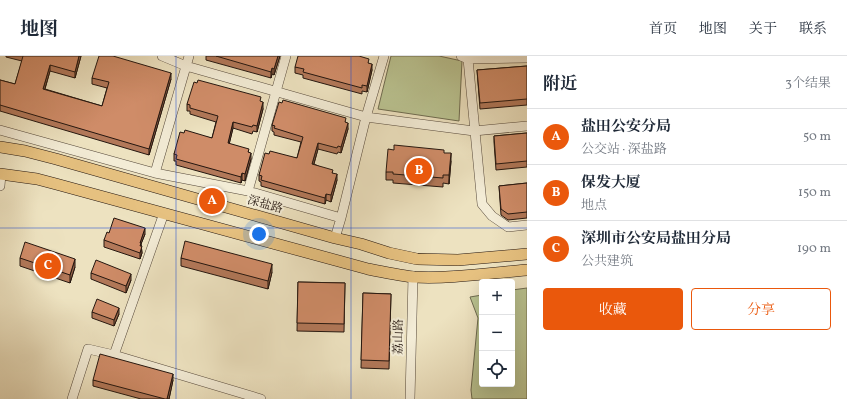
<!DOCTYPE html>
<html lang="zh">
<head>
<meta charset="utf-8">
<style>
	:root { --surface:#fff; --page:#f2f2f3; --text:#1f2937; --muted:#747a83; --line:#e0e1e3; --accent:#ea580c }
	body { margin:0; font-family:Vollkorn,"Noto Serif SC",serif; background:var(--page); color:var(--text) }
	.controls { position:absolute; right:12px; bottom:12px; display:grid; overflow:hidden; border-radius:4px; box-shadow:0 4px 16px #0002 }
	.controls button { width:36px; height:36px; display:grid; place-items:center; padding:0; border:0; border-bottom:1px solid var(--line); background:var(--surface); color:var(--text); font:20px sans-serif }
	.you { position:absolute; left:259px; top:178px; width:14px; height:14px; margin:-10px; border:3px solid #fff; border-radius:50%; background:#1a73e8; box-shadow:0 0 0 6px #1a73e833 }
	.badge { display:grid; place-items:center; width:26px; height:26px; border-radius:50%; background:var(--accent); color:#fff; font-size:13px; font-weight:700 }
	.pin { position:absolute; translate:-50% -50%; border:2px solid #fff; box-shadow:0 1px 4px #0006 }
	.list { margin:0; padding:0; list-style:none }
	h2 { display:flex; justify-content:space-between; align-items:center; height:52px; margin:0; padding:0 16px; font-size:17px }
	h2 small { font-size:13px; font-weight:400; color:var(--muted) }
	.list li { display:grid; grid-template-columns:26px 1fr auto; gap:12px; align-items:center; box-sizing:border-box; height:56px; padding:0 16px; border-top:1px solid var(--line) }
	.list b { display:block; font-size:15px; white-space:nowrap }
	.list p { margin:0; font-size:13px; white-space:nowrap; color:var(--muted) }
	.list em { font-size:13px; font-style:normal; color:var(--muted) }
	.actions { display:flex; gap:8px; padding:12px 16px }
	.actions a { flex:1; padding:9px 0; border:1px solid var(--accent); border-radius:4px; text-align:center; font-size:14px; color:var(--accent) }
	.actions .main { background:var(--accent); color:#fff }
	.icon { flex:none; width:22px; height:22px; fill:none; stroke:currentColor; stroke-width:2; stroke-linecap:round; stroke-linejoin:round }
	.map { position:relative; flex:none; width:527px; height:343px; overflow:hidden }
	header { display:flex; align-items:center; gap:24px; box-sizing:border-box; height:56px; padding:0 20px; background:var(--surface); border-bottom:1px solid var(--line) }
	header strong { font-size:19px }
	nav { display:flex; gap:22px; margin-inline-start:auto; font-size:14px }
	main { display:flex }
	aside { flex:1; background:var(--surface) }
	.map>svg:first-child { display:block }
	.green { fill:#bac391; stroke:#6f6c50 }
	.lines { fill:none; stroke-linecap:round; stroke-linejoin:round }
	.minor-casing { stroke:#56493b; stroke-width:10 }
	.major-casing { stroke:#24160f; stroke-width:12 }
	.minor { stroke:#f3ecd6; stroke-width:9 }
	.major { stroke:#e6c180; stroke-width:11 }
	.wall { fill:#b27859; stroke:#24160f }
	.shaded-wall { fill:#916249; stroke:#24160f }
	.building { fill:#cf8c68; stroke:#24160f }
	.grid { fill:none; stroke:#1d4ed8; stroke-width:1; stroke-opacity:0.55 }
	.labels { text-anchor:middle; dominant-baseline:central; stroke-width:4; stroke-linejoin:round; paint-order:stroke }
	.street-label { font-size:12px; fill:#24160f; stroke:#f3ecd6 }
</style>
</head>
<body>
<header>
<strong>地图</strong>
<nav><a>首页</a><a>地图</a><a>关于</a><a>联系</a></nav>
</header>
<main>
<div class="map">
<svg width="527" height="343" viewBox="0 0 527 343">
	<rect width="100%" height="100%" fill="#ede2c0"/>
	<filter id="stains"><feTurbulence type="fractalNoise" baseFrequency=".005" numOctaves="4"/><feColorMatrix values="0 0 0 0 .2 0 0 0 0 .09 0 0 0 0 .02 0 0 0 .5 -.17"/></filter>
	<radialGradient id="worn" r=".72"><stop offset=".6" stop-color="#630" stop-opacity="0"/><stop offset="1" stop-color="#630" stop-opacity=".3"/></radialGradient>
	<path class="green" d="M391,0H439L462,5L459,65L378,53Z
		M527,232V343H472L471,334L478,262L470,241L482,239V328H512V234Z"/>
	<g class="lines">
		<g class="minor-casing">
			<path id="minor" d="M162,0L186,10L366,61L474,75L527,70
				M461,0L468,3L527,2
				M468,3L482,148L492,160L508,171L527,169
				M0,74L155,117L248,135L341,162
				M155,117L189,0
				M0,130L1,118
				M248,135L286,0
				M335,182L341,162L366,61L384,0
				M114,299L164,157
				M72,343L88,293L114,299L261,343
				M410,343L413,220"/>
		</g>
		<g class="major-casing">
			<path id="major" d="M0,91L25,95L56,103L335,182L361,188L389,197L417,203L458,204L527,198
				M0,118L37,123L56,128L368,213C383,216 398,219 413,221C451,223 489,217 527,214"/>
		</g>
		<use href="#minor" class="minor"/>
		<use href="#major" class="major"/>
	</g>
	<path class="wall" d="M6,0H81L75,22L50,15L45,33L102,50L107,32L92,28V22L171,23L149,99L0,55V24L15,28L22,5L6,1Z
		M206,0H280L274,19L272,18L271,22L206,4Z
		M369,7L372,14L367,36L362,35V38L303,22V19L295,17V11Z
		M527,10V49L480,53L477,14Z
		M261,46L263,53L257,76L253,75L252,78L233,72L229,88L249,96L251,103L245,125L242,124L241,127L176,109V105H174V98L184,77L212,82L216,66L190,58V55H187V48Z
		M346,66L348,73L341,97L338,96L337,98L318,93L314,108L333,117L337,124L331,146L326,144L325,148L261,130V126L259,125V119L269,98L297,102L301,86L274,79V76L272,75V69Z
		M527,77V111L496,114L494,86V80Z
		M444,97L451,105L449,128L443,127V131L393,127V124H386V116Z
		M527,127V162L508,164L501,159L499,130Z
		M109,177L145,178L141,188L142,197L140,203L104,191V184Z
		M20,202L75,211L70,227L20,210Z
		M181,202L272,216L268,233L181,210Z
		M91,217L131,224L126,237L91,223Z
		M298,226L345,227L344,276L297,275Z
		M363,237L391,238L389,313L361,312Z
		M92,256L119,258L114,270L92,262Z
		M93,324H173L169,343H141L93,330Z"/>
	<path class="shaded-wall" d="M79,0H81L75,22V16Z
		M278,0H280L274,19V13Z
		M372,8V14L367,36V30Z
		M50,9V15L43,39V33Z
		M272,12V18L271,22V16Z
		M171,17V23L149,99V93Z
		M263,46V53L257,76V70Z
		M233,66V72L228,93V87Z
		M348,67V73L341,97V91Z
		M318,87V93L312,114V108Z
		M251,97V103L245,125V118Z
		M451,97V105L449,128V119Z
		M242,117V124L241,127V121Z
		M337,118V124L331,146V139Z
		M326,138V144L325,148V142Z
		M145,172V178L141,188L142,197L140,203V187Z
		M75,203V211L70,227V219Z
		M272,208V216L268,233V225Z
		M131,218V224L126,237V230Z
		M119,252V258L114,270V264Z
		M173,318V324L169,343H167Z"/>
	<path class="building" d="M23,0H79L75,16L50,9L43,33L102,50L109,26L92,22L99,0H113L171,17L149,93L0,49V24L15,28Z
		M216,0H278L274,13L272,12L271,16Z
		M298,0H359L369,3L368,7L372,8L367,30L362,29V32L303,16L304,13L295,11Z
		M527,10V43L480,47L477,14Z
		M198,24L261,41L260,45L263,46L257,70L253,69L252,71L233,66L228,87L249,93L248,96L251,97L245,118L242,117L241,121L176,103L177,99L174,98L180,76L184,77L185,74L212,82L218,60L190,52V49L187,48L194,26L197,27Z
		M283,44L346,62L345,66L348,67L341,91L338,90L337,92L318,87L312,108L333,114L332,117L337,118L331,139L326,138L325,142L261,124L262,120L259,119L265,97L269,98L270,95L297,102L303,81L274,72L275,70L272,69L279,46L282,47Z
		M527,77V105L496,108L494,80Z
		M394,89L444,94V97H451L449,119H443V122L393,118V116H386L388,93L394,94Z
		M527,127V156L508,158L501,153L499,130Z
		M114,162L145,172L140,187H141L140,190H142L140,197L104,184L107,176L109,177Z
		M185,185L272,208L268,225L181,202Z
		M25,186L75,203L70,219L20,202Z
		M96,204L131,218L126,230L91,217Z
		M298,226L345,227L344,268L297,267Z
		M363,237L391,238L389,305L361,304Z
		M97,243L119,252L114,264L92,256Z
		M100,298L173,318L167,343H165L93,324Z"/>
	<path class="grid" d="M176,0V343M351,0V343M0,172H527"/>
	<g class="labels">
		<g class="street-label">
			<text transform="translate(265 149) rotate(16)">深盐路</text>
			<text transform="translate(399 281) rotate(-89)">荔山路</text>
		</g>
	</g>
	<rect width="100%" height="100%" filter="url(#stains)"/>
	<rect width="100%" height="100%" fill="url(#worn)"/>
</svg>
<div class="controls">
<button>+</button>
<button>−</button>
<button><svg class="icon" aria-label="locate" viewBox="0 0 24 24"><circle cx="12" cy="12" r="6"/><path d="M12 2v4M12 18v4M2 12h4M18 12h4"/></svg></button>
</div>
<div class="you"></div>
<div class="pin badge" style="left:212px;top:145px">A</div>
<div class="pin badge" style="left:419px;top:115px">B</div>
<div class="pin badge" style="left:48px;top:210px">C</div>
</div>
<aside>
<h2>附近<small>3个结果</small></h2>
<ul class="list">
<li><span class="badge">A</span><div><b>盐田公安分局</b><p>公交站 · 深盐路</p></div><em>50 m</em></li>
<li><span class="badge">B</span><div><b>保发大厦</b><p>地点</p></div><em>150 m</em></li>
<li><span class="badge">C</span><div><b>深圳市公安局盐田分局</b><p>公共建筑</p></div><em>190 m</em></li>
</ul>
<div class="actions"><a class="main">收藏</a><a>分享</a></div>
</aside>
</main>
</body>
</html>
